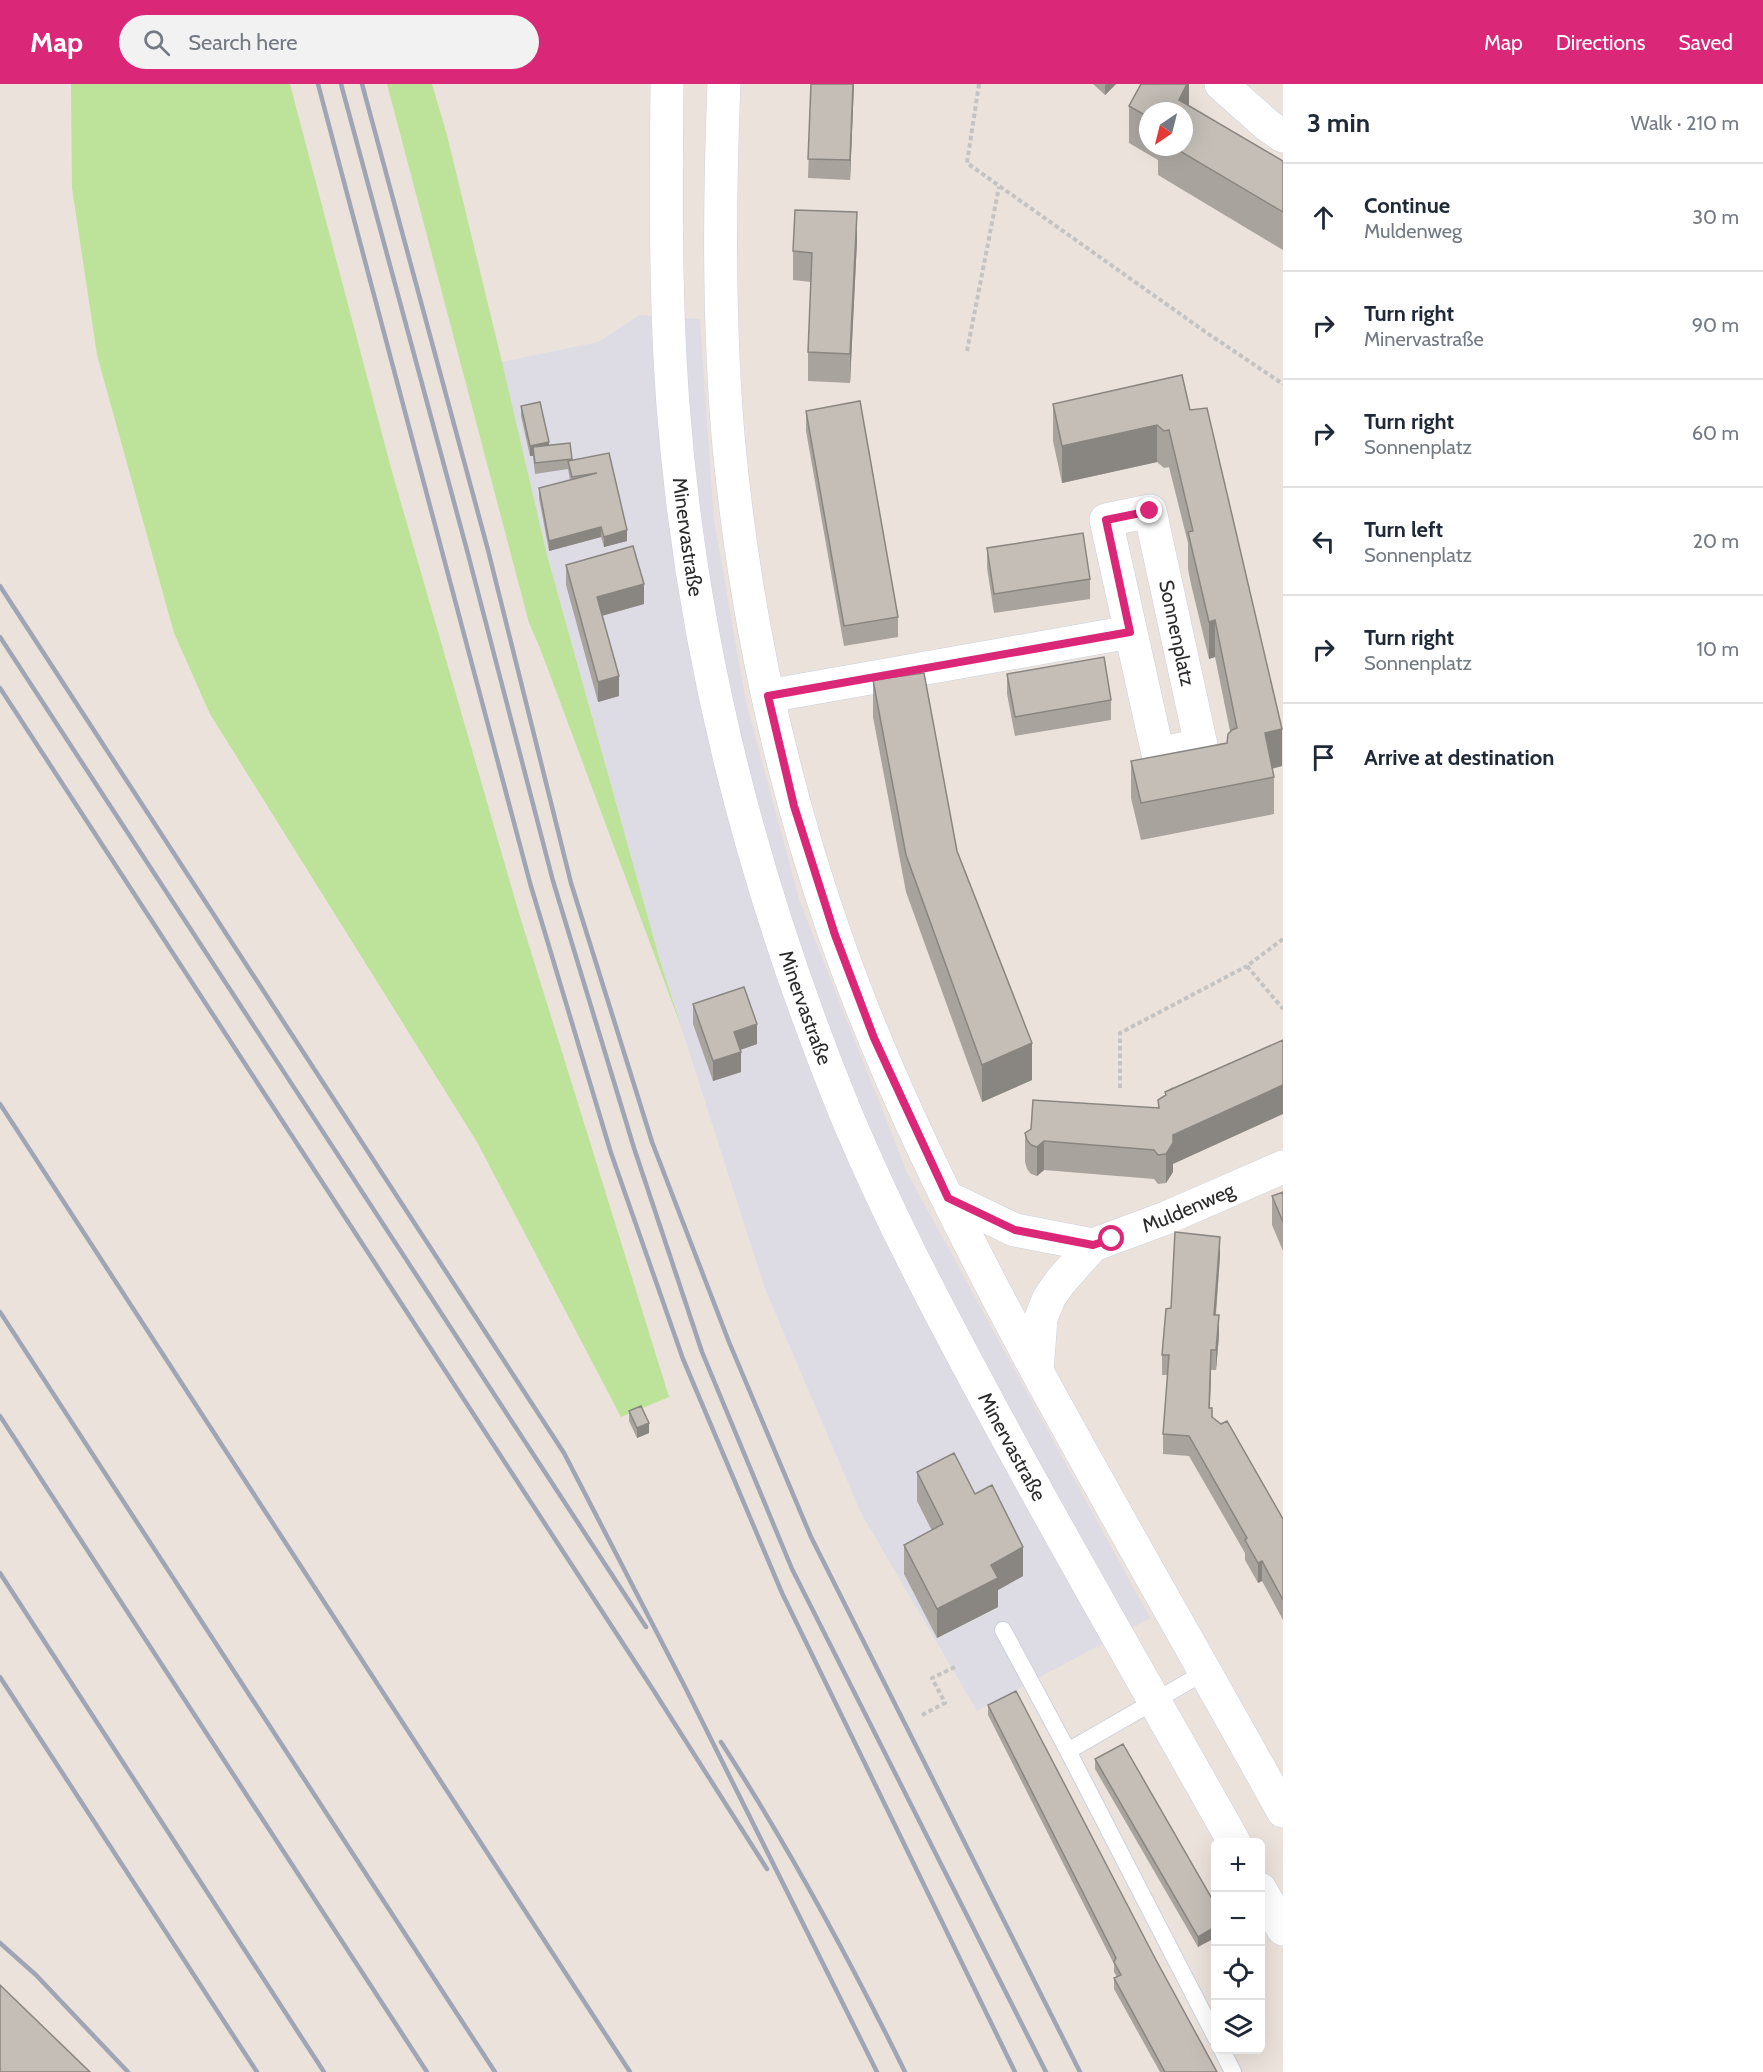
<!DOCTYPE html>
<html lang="en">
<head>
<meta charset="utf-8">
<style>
	:root { --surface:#fff; --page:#f2f2f3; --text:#1f2937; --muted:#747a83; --line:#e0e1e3; --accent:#db2777 }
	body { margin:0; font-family:Cabin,sans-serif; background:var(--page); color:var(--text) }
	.controls { position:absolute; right:18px; bottom:18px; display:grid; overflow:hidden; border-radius:9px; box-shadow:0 6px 24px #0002 }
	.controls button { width:54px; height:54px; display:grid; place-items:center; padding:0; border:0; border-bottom:2px solid var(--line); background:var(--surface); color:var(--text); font:30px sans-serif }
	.compass { position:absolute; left:1139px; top:18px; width:54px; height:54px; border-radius:50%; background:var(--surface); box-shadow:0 6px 24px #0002; rotate:215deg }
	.stop { position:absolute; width:18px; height:18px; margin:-14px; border:4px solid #db2777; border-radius:50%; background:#fff }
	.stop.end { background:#db2777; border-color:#fff; box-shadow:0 2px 6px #0008 }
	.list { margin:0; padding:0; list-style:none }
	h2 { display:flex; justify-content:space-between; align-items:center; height:78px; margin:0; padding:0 24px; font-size:26px }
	h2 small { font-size:20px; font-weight:400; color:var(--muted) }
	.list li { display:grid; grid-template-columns:39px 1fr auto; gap:18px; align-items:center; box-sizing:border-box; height:108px; padding:0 24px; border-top:2px solid var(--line) }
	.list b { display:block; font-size:22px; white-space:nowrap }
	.list p { margin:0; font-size:20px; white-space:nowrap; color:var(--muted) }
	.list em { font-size:20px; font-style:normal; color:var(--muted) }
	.icon { flex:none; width:33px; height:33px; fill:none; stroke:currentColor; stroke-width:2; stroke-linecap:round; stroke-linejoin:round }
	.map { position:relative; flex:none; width:1283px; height:1988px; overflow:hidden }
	header { display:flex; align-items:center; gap:36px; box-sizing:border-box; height:84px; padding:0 30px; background:var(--accent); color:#fff }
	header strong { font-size:28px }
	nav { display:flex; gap:33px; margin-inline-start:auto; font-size:21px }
	.search { width:420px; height:54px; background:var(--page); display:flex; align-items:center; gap:15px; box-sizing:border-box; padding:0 21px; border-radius:33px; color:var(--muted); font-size:22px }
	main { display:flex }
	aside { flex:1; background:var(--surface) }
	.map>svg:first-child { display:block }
	.industrial { fill:#dddce4 }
	.green { fill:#bde299 }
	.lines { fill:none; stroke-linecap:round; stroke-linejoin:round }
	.service-casing { stroke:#cad0dc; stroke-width:18 }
	.minor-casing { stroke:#cad0dc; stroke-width:34 }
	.secondary-casing { stroke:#cad0dc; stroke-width:34 }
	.path { stroke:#c3c3c3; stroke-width:4; stroke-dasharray:4.5 3; stroke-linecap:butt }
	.service { stroke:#fff; stroke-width:16 }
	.minor { stroke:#fff; stroke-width:33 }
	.secondary { stroke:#fff; stroke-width:33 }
	.rail { stroke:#9fa5b4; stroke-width:4.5 }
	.wall { fill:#a9a39d; fill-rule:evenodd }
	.shaded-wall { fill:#898580 }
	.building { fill:#c4beb7; stroke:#898580; stroke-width:1.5 }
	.route { stroke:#db2777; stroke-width:8 }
	.labels { text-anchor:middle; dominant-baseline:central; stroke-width:5; stroke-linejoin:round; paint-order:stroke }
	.street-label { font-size:20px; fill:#2a2a2a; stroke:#fff }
</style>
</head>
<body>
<header>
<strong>Map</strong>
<div class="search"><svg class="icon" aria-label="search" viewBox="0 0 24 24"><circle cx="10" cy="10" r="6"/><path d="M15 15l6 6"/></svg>Search here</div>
<nav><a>Map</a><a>Directions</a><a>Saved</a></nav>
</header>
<main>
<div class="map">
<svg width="1283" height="1988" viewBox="0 0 1283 1988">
	<rect width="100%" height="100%" fill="#ece2dc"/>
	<path class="industrial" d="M639,231L700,235L714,436L746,618L800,818L907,1088L1150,1534L977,1627L861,1429L765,1205L660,877L547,471L502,278L598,258Z"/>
	<path class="green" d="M71,0H290L391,384L518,826L669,1313L621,1333L477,1058L210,630L174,549L97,271L72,104Z
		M387,0H432L447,51L502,278L547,471L660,877L682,945L540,564L529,539Z"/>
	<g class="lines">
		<g class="service-casing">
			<path id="service" d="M1003,1546L1068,1667
				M1205,1588L1068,1667L1216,1954
				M1222,1966L1233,1988"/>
		</g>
		<g class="minor-casing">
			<g id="minor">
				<path d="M1221,0L1267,41L1283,52"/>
				<path d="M1150,427L1201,661L1158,670L1106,436Z"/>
				<path d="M768,612L1130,548"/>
				<path d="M948,1114L1015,1146L1093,1161"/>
				<path id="s1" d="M1037,1287L1041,1234L1049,1214L1060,1198L1093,1161L1166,1134L1283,1083"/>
			</g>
		</g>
		<g class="secondary-casing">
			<g id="secondary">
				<path id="s2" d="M667,0C666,107 665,214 673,321C691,557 749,788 837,1008C880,1116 935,1220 990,1322C1069,1469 1153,1613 1234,1758"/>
				<path d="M724,0C719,121 718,242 729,362C745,529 780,693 835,851C888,1003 962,1148 1038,1289C1118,1436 1202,1581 1283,1727"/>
				<path d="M1260,1805L1283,1845"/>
			</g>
		</g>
		<path class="path" d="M979,0L967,79L1207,249L1283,300
			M967,267L999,103
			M1283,855L1247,882L1283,925
			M1120,1004V949L1247,882
			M922,1631L945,1619L932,1594L955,1583"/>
		<use href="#service" class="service"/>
		<use href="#minor" class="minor"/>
		<use href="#secondary" class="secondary"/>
		<path class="rail" d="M318,0L530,799L611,1069L683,1275L782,1509L1015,1988
			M341,0L468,470L553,797L634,1064L702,1268L792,1485L1046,1988
			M362,0L488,466L571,799L652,1058L729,1258L811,1453L1080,1988
			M0,502L564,1369L685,1603L877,1988
			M0,553L646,1543
			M0,604L652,1604L767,1785
			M0,1020L630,1988
			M0,1228L495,1988
			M0,1332L427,1988
			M0,1489L324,1988
			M0,1593L257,1988
			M721,1658C790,1765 849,1874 905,1988
			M0,1859L36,1891L128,1988"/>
	</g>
	<path class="wall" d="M811,0H854L850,96L808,94Z
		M1093,0H1116L1105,11Z
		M1189,0V22L1283,77V166L1158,91V76L1129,59V22ZM1148,27L1184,63H1148Z
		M857,157L850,299L808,297V268L811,198L793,196V167Z
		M1053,320L1190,326L1282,682L1272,685L1274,693V730L1141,756L1131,714V677L1227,659L1230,647L1215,573L1209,575L1191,500L1188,485V459L1169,383L1164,384L1157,378L1062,399L1053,357Z
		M521,322L549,361L570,359L572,376L609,369L627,457L604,463L601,453L549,467L539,414V404L570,396L568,385L535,390L533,372H530L521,332Z
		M806,327L898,533V553L844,562L806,347Z
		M987,464L1090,495V515L994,529L987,484Z
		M566,481L644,520L602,532L619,612L598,618L566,501Z
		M1007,590L1111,616V636L1015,652L1007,610Z
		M873,596L957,767L1032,996L982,1018L906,808L873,633Z
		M693,920L757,960L740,966L741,988L713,997L693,940Z
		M1173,1003V1088L1166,1099L1158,1100L1154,1095L1044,1086L1037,1092L1031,1090L1027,1085L1025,1078V1049L1158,1023L1165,1012V1008Z
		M1283,1108V1167L1272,1141V1112Z
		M1220,1172L1216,1231L1219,1251L1216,1286H1211L1210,1324L1212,1333L1283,1435V1536L1262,1497L1258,1499L1245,1476V1469L1189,1372L1163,1370V1350L1168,1291H1162V1271L1171,1224Z
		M629,1327L649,1349L637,1354L629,1337Z
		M917,1388L975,1410L1023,1492L998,1506V1523L937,1554L904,1490V1461L932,1447L917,1417Z
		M988,1621L1156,1876L1217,1988H1160L1114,1905V1894L1117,1893L1114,1888V1880L988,1631Z
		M1095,1675L1215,1820L1198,1863L1095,1685Z"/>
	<path class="shaded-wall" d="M853,0H854L850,96V76Z
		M1106,0H1116L1105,11V1Z
		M1187,0H1189V32L1179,16Z
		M857,128V157L850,299V270Z
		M1157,341V378L1062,399V362Z
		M549,358V368L533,363V372H530V362Z
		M601,443V453L549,467V457Z
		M627,446V457L604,463V453Z
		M644,500V520L597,533V513Z
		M1215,536V573L1209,575V538Z
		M619,592V612L598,618V598Z
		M1282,645V682L1265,686V649Z
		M757,940V960L734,968V948Z
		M1032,959V996L982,1018V981Z
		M741,968V988L713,997V977Z
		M1283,1001V1030L1173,1080V1088L1166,1099V1070L1173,1051Z
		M1044,1057V1086L1037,1092V1063Z
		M1220,1153V1172L1214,1251V1231Z
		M1219,1231V1251L1216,1286V1266Z
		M1211,1266V1286L1209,1344V1324Z
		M649,1339V1349L637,1354V1344Z
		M1023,1463V1492L998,1506V1523L937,1554V1525L991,1481Z
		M1262,1477V1497L1258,1499V1479Z
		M1215,1843V1854L1198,1863V1853Z"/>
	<path class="building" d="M811,0H853L850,76L808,75Z
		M1141,0H1187L1179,16L1283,77V128L1173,63H1184V27H1148V33L1129,22Z
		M795,126L857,128L850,270L808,268L812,169L793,167Z
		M1182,291L1190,326L1207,324L1282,645L1265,649L1274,693L1141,719L1131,677L1227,659L1228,650L1232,646L1237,644L1215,536L1209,538L1188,448L1193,447L1169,346L1164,347L1157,341L1062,362L1053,320Z
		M860,317L898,533L844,542L806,327Z
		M540,318L549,358L530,362L521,322Z
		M570,359L572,375L535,379L533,363Z
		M609,369L627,446L604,453L601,443L549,457L539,404L597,389L572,393L568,377Z
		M1083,449L1090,495L994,510L987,464Z
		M633,462L644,500L597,513L619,592L598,598L566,481Z
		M1104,573L1111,616L1015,633L1007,590Z
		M924,589L957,767L1032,959L982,981L906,771L873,596Z
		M744,903L757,940L734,948L741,968L713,977L693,920Z
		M1283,956V1001L1173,1051V1059L1166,1070L1158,1071L1154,1066L1044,1057L1037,1063L1031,1061L1027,1056L1025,1049L1031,1045L1033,1016L1159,1024L1158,1016L1166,1011L1165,1008Z
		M1283,1108V1138L1272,1112Z
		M1175,1148L1220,1153L1214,1231H1219L1216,1266H1211L1209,1324H1212V1333L1221,1340L1227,1337L1283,1435V1516L1262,1477L1258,1479L1245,1456L1247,1454L1189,1352L1163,1350L1169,1271H1162L1166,1225L1171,1224Z
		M641,1322L649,1339L637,1344L629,1327Z
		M954,1369L975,1410L992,1401L1023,1463L991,1481L998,1494L937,1525L904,1461L943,1440L917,1388Z
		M1016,1607L1156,1876L1217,1988H1165L1114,1894L1121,1891L1114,1878L1116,1874L988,1621Z
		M1123,1660L1215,1820V1843L1198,1853L1095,1675Z
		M0,1901L90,1988H0Z"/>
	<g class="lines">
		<path class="route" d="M1112,1155L1093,1161L1015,1146L948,1114L874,954L835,851L794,722L768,612L1130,548L1106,436L1150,427"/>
	</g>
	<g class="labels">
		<g class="street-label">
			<text stroke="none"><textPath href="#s2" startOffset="454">Minervastraße</textPath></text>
			<text transform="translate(1177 549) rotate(78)">Sonnenplatz</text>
			<text stroke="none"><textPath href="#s2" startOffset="940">Minervastraße</textPath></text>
			<text stroke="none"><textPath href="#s1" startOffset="246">Muldenweg</textPath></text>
			<text stroke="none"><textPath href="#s2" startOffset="1426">Minervastraße</textPath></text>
		</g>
	</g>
</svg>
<div class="controls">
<button>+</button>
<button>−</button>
<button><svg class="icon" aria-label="locate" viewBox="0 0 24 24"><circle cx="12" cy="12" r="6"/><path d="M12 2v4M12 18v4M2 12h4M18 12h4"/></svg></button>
<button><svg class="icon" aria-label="layers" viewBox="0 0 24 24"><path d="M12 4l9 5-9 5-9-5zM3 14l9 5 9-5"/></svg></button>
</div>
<svg class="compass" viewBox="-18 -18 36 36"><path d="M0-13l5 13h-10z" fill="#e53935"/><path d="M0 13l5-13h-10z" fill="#747a83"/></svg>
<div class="stop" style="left:1112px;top:1155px"></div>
<div class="stop end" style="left:1150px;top:427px"></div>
</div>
<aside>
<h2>3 min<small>Walk · 210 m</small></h2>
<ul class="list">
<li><svg class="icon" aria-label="ahead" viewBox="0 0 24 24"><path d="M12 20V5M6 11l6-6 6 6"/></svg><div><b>Continue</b><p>Muldenweg</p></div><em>30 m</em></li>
<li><svg class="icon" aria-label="right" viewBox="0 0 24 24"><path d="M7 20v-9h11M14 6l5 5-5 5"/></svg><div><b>Turn right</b><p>Minervastraße</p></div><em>90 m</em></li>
<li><svg class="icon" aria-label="right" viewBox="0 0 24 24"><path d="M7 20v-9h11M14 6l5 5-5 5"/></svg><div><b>Turn right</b><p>Sonnenplatz</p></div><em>60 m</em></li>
<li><svg class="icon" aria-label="left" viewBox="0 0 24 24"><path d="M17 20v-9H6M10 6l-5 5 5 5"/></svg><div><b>Turn left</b><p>Sonnenplatz</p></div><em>20 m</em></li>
<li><svg class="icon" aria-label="right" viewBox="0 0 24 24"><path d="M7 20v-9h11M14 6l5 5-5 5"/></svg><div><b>Turn right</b><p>Sonnenplatz</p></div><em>10 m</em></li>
<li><svg class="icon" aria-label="arrive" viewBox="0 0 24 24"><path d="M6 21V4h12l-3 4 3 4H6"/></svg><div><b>Arrive at destination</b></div></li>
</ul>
</aside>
</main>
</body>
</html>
